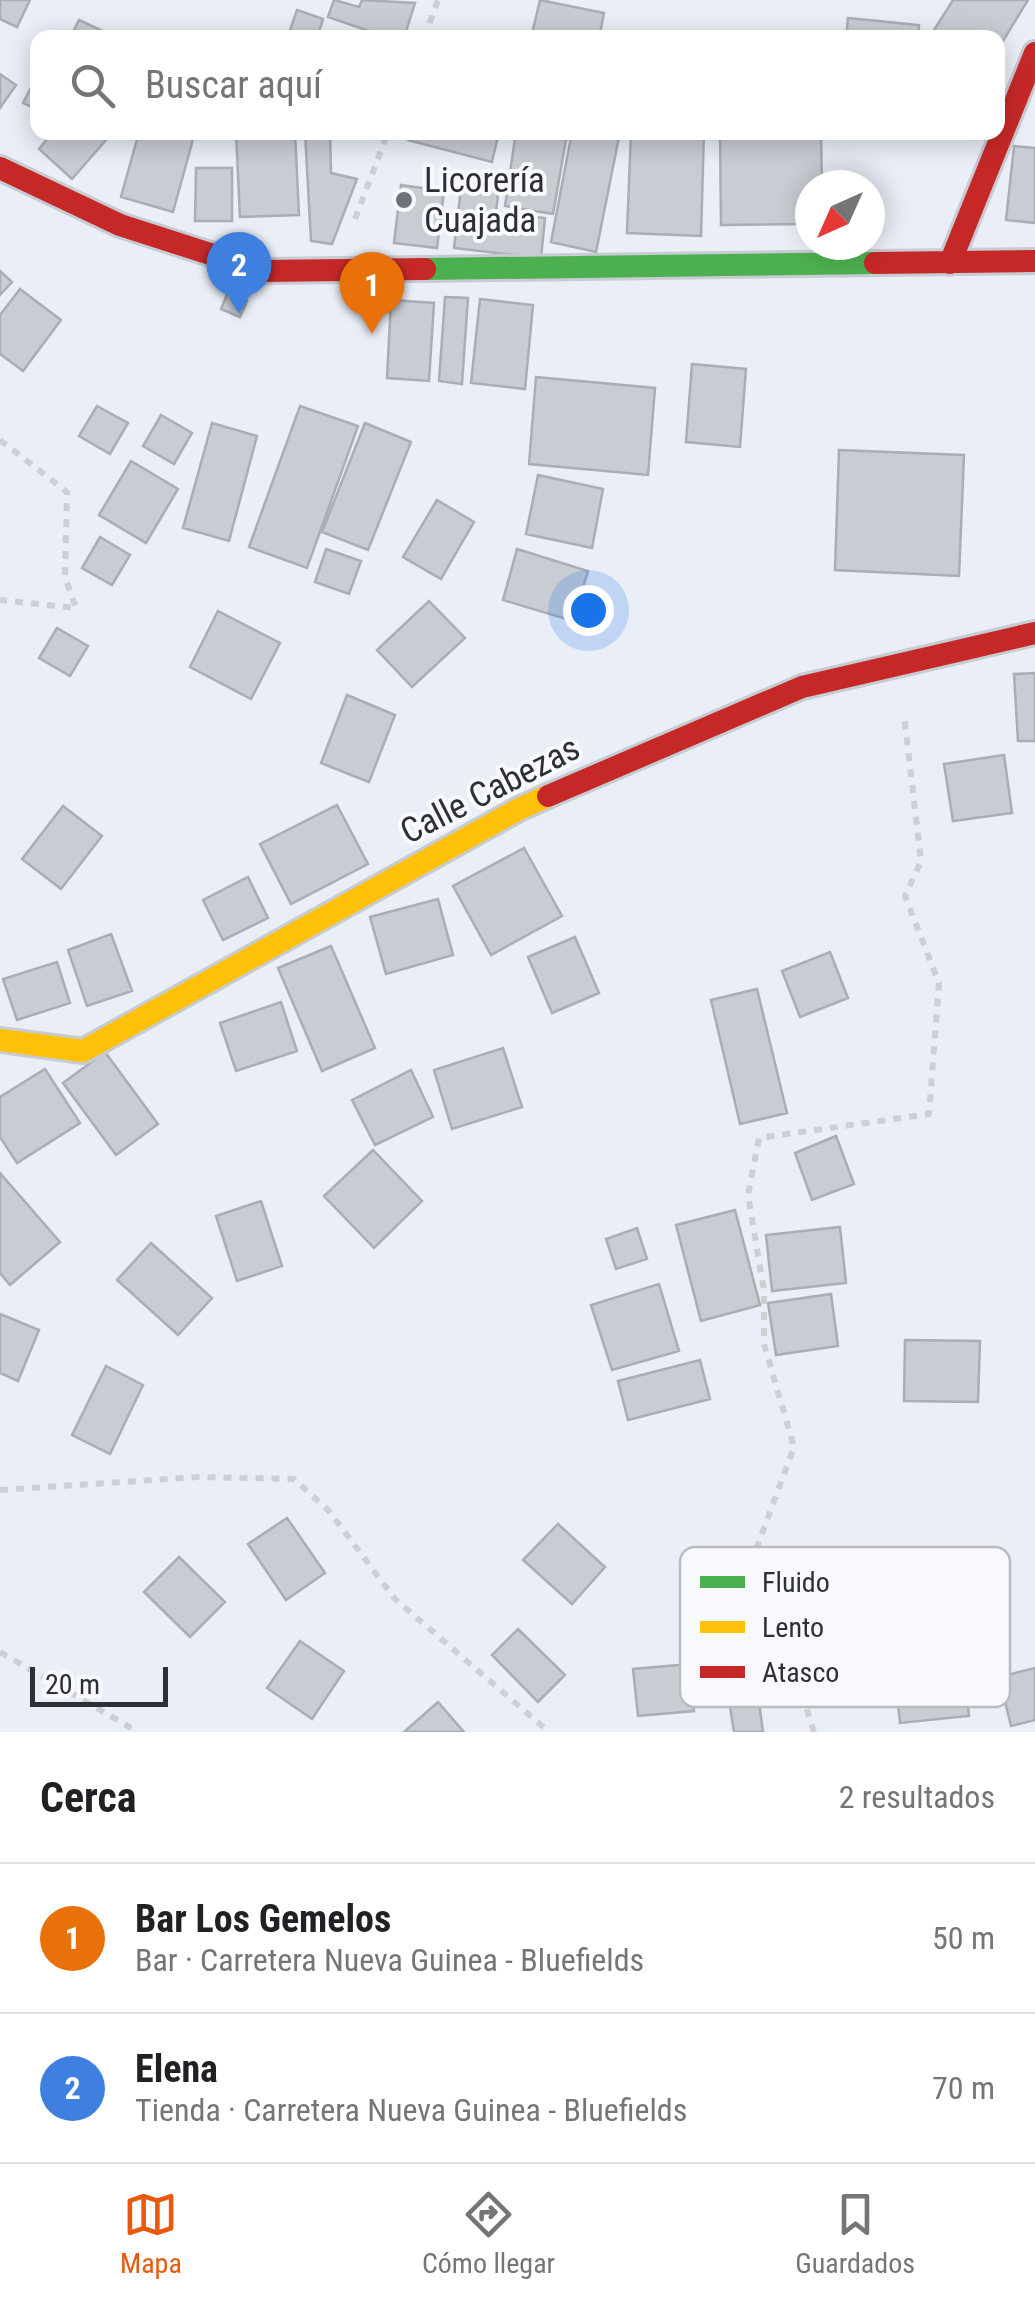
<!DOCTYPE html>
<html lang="es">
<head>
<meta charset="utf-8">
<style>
	:root { --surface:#fff; --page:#f6f6f6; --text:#202124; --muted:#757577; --line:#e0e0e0; --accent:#ea580c }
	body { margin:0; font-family:"Roboto Condensed",sans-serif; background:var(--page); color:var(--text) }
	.compass { position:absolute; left:795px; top:170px; width:90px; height:90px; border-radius:50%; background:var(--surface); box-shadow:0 5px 25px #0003; rotate:225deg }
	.scale { position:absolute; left:30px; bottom:25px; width:138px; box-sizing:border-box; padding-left:10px; border:5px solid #2c2f36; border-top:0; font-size:28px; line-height:35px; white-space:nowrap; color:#2c2f36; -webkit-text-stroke:8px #f7f9fd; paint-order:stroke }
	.you { position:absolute; left:588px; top:610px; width:35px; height:35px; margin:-25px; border:8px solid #fff; border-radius:50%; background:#1a73e8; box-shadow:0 0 0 15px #1a73e833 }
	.badge { display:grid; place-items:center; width:65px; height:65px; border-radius:50%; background:var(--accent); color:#fff; font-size:32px; font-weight:700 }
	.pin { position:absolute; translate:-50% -82px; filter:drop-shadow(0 2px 5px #0008) }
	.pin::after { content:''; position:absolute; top:52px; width:35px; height:30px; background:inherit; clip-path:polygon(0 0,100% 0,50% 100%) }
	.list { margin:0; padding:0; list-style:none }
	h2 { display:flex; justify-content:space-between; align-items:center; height:130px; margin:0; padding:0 40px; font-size:42px }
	h2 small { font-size:32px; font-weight:400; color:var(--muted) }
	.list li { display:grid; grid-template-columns:65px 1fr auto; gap:30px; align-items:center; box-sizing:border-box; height:150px; padding:0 40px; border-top:2px solid var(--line) }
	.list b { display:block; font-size:38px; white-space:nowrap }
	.list p { margin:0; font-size:32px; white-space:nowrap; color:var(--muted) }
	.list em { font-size:32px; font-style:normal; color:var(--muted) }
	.icon { flex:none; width:55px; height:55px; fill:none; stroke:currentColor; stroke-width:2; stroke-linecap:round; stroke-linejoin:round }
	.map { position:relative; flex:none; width:1035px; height:1732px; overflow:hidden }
	.search { position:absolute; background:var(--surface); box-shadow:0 5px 25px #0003; left:30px; right:30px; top:30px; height:110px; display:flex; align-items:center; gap:25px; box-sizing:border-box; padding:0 35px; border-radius:20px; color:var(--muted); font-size:38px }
	.sheet { height:430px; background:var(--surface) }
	nav { display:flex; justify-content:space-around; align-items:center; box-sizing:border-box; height:140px; border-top:2px solid var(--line); background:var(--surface); font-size:28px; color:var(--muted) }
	nav a { display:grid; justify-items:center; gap:5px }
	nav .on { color:var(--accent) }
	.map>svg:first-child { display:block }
	.building { fill:#c8ccd3; stroke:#a9adb4; stroke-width:2.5 }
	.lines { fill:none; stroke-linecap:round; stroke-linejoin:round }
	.fast-casing { stroke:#c7cbd2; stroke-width:28 }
	.slow-casing { stroke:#c7cbd2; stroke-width:28 }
	.jam-casing { stroke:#c7cbd2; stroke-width:28 }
	.path { stroke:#cecfd2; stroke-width:6; stroke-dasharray:8 8; stroke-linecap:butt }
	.fast { stroke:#4caf50; stroke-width:22 }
	.slow { stroke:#ffc107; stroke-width:22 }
	.jam { stroke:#c62828; stroke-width:22 }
	.poi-dot { fill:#6e727a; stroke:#f7f9fd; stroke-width:4 }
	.labels { text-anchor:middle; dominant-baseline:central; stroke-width:8; stroke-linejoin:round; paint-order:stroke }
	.poi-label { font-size:35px; fill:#2c2f36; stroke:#f7f9fd; text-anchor:start }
	.street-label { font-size:35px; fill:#2c2f36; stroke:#f7f9fd }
	.key { fill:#f7f9fd; stroke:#babcc1; stroke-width:2.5 }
	.key-label { font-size:28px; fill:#2c2f36 }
</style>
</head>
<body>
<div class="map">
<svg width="1035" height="1732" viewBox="0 0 1035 1732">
	<rect width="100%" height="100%" fill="#e9eef7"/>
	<path class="building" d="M0,0H30L17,27L0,19Z
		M334,0L359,7L362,0L415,3L404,38H389L328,17Z
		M540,0L604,13L599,38H531Z
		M953,0H1028L998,49V38H947L934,30Z
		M297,10L323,19L317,38L289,33Z
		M848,18L919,25L918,38H846Z
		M79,20L111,35L110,38H70Z
		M0,74L16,85L0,108Z
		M38,74V110L23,103Z
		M53,132H113L72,179L39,149Z
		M139,132H195L173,212L121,197Z
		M236,132H295L299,215L240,217Z
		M305,132H330L331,173L357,179L332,244L311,241Z
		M410,132H499L492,162L408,140Z
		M516,132L567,134L553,214L505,206Z
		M572,132H620L596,252L551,242Z
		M631,132H704L701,236L627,233Z
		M720,132H821L822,185H810V224L721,225Z
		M1014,146L1035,148V223L1006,220Z
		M196,168H232V221H195Z
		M462,180L499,184L496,213L545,218L541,258L454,248Z
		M401,185L444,191L437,248L394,243Z
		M0,271L12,282L0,295Z
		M20,289L61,320L23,371L0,354V315Z
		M228,292L247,301L240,317L221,309Z
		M445,297L468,298L462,384L439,381Z
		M480,299L533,305L525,389L471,383Z
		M391,300L434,303L429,381L387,378Z
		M692,364L746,369L740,447L686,442Z
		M536,377L655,388L648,475L529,464Z
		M97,406L128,423L110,454L79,436Z
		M300,406L358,426L307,568L249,547Z
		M161,415L192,433L174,464L143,446Z
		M212,423L257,436L229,541L183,528Z
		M365,423L411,442L368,550L322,532Z
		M839,450L964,455L959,576L835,570Z
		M131,461L178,489L146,543L99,515Z
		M538,475L603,489L592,548L526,534Z
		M437,500L474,522L441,579L403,557Z
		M100,537L130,555L112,585L82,568Z
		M326,549L361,561L349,594L315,582Z
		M517,549L588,571L573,621L503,600Z
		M429,601L465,638L412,687L377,650Z
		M218,611L280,643L251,699L190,667Z
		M57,628L88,646L70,676L39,658Z
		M1035,673V741H1018L1014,674Z
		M347,695L395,715L369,782L321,763Z
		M1004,755L1012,813L953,821L944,764Z
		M337,805L368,864L291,904L260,844Z
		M63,806L102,836L61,889L22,859Z
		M524,848L562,916L491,955L453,886Z
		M248,877L268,918L223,940L203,900Z
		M438,899L453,955L386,974L370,917Z
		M111,934L132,991L87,1006L68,950Z
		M575,937L599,993L552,1013L528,957Z
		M331,946L375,1048L322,1071L278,968Z
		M830,952L848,998L800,1017L782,971Z
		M57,962L70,1003L17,1020L3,979Z
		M757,989L787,1113L740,1124L711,1000Z
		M281,1002L297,1051L236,1071L220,1023Z
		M503,1048L522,1107L452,1129L434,1070Z
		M105,1052L158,1124L116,1155L63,1083Z
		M45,1069L80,1123L17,1163L0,1137V1097Z
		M411,1070L433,1117L375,1145L352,1100Z
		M836,1136L854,1184L812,1200L795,1153Z
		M373,1150L422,1201L374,1248L324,1196Z
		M0,1173L60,1242L10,1285L0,1273Z
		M261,1201L282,1266L237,1281L216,1216Z
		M735,1210L760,1305L701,1321L676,1225Z
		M840,1227L846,1283L772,1291L766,1235Z
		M637,1228L647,1259L616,1269L606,1239Z
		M151,1243L212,1298L178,1335L117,1280Z
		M659,1284L679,1351L612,1370L591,1305Z
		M831,1294L838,1346L776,1355L768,1303Z
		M0,1314L39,1330L18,1381L0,1373Z
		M905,1340L980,1341L978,1402L904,1401Z
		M700,1360L710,1399L628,1420L618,1381Z
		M106,1366L143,1385L110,1454L72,1435Z
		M287,1518L325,1573L286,1600L248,1544Z
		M558,1524L605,1567L572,1604L523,1560Z
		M179,1557L225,1602L190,1637L144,1592Z
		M518,1629L565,1675L538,1702L492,1655Z
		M300,1641L344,1671L312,1719L267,1688Z
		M962,1651L969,1716L900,1723L893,1657Z
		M689,1664L694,1711L638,1716L633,1669Z
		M1035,1668V1720L1011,1726L999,1677Z
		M438,1702L464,1732H404Z
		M759,1702L763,1732H734L730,1707Z"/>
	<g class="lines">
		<g class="fast-casing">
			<path id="fast" d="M425,269L875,263"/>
		</g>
		<g class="slow-casing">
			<path id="slow" d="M0,1040L83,1051L519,809L548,796"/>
		</g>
		<g class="jam-casing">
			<path id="jam" d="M0,168L120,225L263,271L425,269
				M875,263L1035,261
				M950,263L1035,53
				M548,796L802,687L1035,633"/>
		</g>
		<path class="path" d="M424,38L438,0
			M355,219L388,132
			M0,440L67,492L65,577L76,608L0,600
			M0,1490L199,1477L294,1479L329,1511L395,1599L549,1732
			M0,1652L138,1732
			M814,1732L756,1550L794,1447L764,1344V1291L748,1195L759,1138L929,1114L939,983L905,896L921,861L904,714"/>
		<use href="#fast" class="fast"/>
		<use href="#slow" class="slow"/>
		<use href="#jam" class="jam"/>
	</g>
	<circle class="poi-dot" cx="404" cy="200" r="10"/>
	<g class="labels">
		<g class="poi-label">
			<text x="424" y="180">Licorería<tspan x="424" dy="40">Cuajada</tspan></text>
		</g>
		<g class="street-label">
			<text transform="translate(490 790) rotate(-27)">Calle Cabezas</text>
		</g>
	</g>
	<rect x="680" y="1547" width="330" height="160" rx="15" class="key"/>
	<rect x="700" y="1576" width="45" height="12" fill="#4caf50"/>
	<rect x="700" y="1621" width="45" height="12" fill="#ffc107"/>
	<rect x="700" y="1666" width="45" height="12" fill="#c62828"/>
	<g class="key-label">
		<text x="762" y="1592">Fluido</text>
		<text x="762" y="1637">Lento</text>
		<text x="762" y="1682">Atasco</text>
	</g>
</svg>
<svg class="compass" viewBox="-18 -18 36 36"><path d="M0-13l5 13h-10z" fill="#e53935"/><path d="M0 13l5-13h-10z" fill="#757577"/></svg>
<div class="scale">20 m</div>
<div class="you"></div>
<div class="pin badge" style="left:372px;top:334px;background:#e8710a">1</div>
<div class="pin badge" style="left:239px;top:314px;background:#3f7fe0">2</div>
<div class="search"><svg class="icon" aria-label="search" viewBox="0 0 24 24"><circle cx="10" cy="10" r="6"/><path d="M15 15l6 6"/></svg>Buscar aquí</div>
</div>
<section class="sheet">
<h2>Cerca<small>2 resultados</small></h2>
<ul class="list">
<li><span class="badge" style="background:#e8710a">1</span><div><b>Bar Los Gemelos</b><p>Bar · Carretera Nueva Guinea - Bluefields</p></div><em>50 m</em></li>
<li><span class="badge" style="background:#3f7fe0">2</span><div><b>Elena</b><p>Tienda · Carretera Nueva Guinea - Bluefields</p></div><em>70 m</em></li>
</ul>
</section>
<nav>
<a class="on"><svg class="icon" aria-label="map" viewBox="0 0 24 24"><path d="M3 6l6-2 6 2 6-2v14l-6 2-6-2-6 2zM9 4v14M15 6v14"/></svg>Mapa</a>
<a><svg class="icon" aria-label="directions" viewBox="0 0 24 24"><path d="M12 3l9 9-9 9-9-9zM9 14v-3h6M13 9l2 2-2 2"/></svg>Cómo llegar</a>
<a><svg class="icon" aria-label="saved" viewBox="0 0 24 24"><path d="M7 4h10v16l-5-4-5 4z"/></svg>Guardados</a>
</nav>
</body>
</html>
